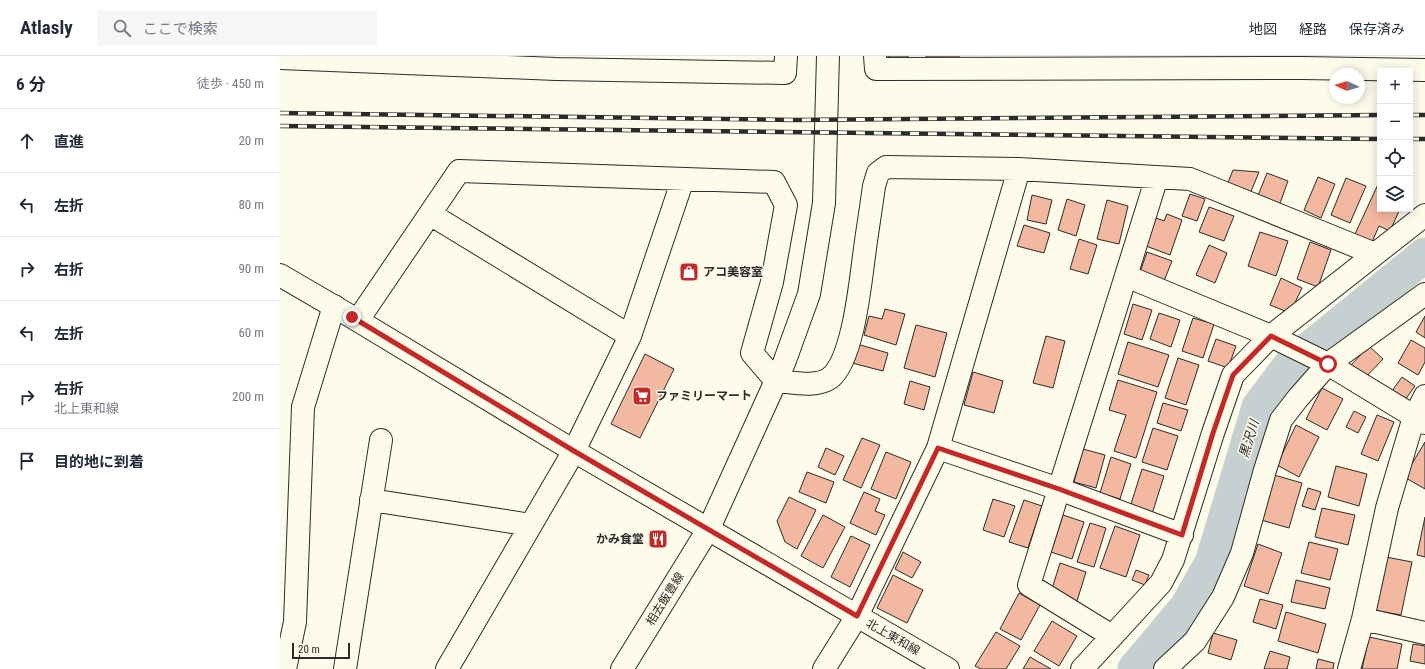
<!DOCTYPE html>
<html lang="ja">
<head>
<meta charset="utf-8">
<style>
	:root { --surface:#fff; --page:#f6f6f7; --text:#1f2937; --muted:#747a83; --line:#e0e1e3 }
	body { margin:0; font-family:"Roboto Condensed","Noto Sans JP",sans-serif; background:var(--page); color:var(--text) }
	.controls { position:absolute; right:12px; top:12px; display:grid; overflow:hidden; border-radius:0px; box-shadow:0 2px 10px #0003 }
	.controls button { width:36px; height:36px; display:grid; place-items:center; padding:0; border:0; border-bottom:1px solid var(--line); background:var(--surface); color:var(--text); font:20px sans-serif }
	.compass { position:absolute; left:1049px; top:12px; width:36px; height:36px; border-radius:50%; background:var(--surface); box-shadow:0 2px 10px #0003; rotate:274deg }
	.scale { position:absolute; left:12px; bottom:10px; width:58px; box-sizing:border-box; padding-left:4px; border:2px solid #2b2b2b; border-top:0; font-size:11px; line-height:14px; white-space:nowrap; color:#2b2b2b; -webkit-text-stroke:3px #fdfbea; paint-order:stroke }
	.stop { position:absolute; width:12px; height:12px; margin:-9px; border:3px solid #c62828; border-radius:50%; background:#fff }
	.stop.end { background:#c62828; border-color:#fff; box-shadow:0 1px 4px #0008 }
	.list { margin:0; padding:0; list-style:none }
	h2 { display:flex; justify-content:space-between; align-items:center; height:52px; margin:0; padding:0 16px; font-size:17px }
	h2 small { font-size:13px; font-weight:400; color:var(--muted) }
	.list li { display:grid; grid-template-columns:26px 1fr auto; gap:12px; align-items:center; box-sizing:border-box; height:64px; padding:0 16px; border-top:1px solid var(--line) }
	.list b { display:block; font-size:15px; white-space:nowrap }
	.list p { margin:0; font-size:13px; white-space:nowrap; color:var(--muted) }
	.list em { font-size:13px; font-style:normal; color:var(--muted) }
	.icon { flex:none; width:22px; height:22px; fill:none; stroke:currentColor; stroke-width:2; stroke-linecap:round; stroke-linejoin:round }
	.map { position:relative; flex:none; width:1145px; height:613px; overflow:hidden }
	header { display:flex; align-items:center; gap:24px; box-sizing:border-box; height:56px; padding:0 20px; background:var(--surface); border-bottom:1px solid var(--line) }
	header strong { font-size:19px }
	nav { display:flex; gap:22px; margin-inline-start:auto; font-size:14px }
	.search { width:280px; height:36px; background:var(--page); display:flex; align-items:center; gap:10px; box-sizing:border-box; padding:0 14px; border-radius:0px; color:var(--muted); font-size:15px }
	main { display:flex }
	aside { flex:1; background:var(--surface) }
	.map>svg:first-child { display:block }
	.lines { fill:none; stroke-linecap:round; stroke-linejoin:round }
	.river { stroke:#c7d0d0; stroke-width:35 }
	.building { fill:#f2b8a0; stroke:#2b2b2b }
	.minor-casing { stroke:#2b2b2b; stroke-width:24 }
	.major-casing { stroke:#2b2b2b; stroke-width:24 }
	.minor { stroke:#fdfbea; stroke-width:22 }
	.major { stroke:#fdfbea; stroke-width:22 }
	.rail-casing { stroke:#2b2b2b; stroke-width:4.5 }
	.rail { stroke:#fdfbea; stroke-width:3; stroke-dasharray:9; stroke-linecap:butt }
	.route { stroke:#c62828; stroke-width:5 }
	.labels { text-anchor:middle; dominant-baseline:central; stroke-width:3; stroke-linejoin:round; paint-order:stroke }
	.poi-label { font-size:12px; font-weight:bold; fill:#2b2b2b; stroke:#fdfbea; text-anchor:start }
	.street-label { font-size:12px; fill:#2b2b2b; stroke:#fdfbea }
	.water-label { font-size:13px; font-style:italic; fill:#2b2b2b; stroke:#fdfbea }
</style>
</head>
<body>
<header>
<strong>Atlasly</strong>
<div class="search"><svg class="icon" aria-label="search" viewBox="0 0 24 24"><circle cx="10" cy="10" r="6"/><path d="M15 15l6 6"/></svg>ここで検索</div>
<nav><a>地図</a><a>経路</a><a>保存済み</a></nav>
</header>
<main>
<aside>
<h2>6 分<small>徒歩 · 450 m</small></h2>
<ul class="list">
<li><svg class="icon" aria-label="ahead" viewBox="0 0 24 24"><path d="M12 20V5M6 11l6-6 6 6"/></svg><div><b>直進</b></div><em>20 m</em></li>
<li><svg class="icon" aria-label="left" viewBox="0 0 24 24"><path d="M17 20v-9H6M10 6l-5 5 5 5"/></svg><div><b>左折</b></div><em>80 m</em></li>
<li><svg class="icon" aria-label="right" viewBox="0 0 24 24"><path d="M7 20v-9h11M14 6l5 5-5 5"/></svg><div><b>右折</b></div><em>90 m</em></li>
<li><svg class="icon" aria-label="left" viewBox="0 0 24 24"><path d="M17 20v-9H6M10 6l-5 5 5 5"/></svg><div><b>左折</b></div><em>60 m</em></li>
<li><svg class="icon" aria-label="right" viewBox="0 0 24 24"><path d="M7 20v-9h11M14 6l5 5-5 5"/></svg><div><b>右折</b><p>北上東和線</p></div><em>200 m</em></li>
<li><svg class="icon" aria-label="arrive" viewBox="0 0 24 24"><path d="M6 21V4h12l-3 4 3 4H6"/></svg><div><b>目的地に到着</b></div></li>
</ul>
</aside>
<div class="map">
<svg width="1145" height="613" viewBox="0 0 1145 613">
	<rect width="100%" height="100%" fill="#fdfbea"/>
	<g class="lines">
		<path class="river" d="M855,613L907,551L932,507L979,351L1012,307L1145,199"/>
	</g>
	<path class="building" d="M608,0H628V9L609,8Z
		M646,0H679V8H646Z
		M953,114L979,116L970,138L947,129Z
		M987,117L1008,125L999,150L977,142Z
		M1038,121L1055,128L1041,162L1024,154Z
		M1066,122L1086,130L1070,167L1051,159Z
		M1100,124V153H1120L1110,175L1099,170L1092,186L1075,178Z
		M910,138L925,143L917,165L902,160Z
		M752,139L772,144L766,168L747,164Z
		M787,143L805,149L796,180L778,174Z
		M827,144L848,150L839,188L817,183Z
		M929,151L954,160L944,185L919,176Z
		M887,158L902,164L890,199L866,190L876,162L884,165Z
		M744,169L770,177L764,197L737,190Z
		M980,176L1008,185L996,220L968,210Z
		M799,183L817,189L808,218L790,213Z
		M1030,186L1051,194L1038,231L1017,223Z
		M929,189L947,197L935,227L916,219Z
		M867,196L892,205L884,225L860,216Z
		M1001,222L1022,232L1010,257L990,249Z
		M853,248L872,254L862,284L844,278Z
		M605,253L625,258L616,289L584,279L589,260L602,263Z
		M879,257L900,264L891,291L870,283Z
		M1145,260V282L1136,276Z
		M913,262L934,268L923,302L902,295Z
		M636,269L667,277L655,321L624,312Z
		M766,280L785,285L773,332L753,327Z
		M936,283L956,290L948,312L928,305Z
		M1131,284L1145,292V306L1138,319L1118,307Z
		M848,286L889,299L878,331L838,318Z
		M577,288L608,297L603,315L572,307Z
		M1089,290L1103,303L1084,323L1070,310Z
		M365,298L394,313L360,382L331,368Z
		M898,302L919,309L906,349L885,342Z
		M693,316L723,325L714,357L684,349Z
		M1122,321L1135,330L1122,348L1109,339Z
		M838,324L877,336L856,402L834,395L846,359L829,354Z
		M630,325L650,331L644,354L624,348Z
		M1042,332L1063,343L1047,374L1026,363Z
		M883,347L908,354L901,375L877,367Z
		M1074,355L1086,361L1078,377L1066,371Z
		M1097,359L1114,366L1098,405L1081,398Z
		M1016,369L1039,381L1019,421L997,409Z
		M873,372L898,380L887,414L862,406Z
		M582,382L600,389L581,432L563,424Z
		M1145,386V433L1124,421Z
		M546,392L564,400L555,419L538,411Z
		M803,393L825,399L816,432L794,426Z
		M606,396L631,406L616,443L591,433Z
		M831,401L851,408L840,443L820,437Z
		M1056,410L1087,418L1079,450L1048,441Z
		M862,413L884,420L872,458L850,451Z
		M527,416L554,426L546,447L519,436Z
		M994,419L1022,427L1009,472L981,464Z
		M1028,432L1041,436L1035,454L1022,450Z
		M584,436L600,443L595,455L605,459L596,479L570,467Z
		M509,441L536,454L517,493L505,486L497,465Z
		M713,443L735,450L724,481L703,474Z
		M744,444L762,450L748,492L729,486Z
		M1042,452L1075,459L1068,489L1035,481Z
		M543,459L565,471L543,512L521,500Z
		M783,459L804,466L792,503L771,496Z
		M1145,461V501L1137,499Z
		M810,467L826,472L814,511L797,506Z
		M835,470L860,479L846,521L820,512Z
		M571,480L590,489L570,531L551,521Z
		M1029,486L1058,493L1050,524L1021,517Z
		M978,488L1002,497L988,538L964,530Z
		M623,496L641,506L632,522L615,513Z
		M1106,501L1132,506L1121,559L1094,554Z
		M780,507L806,516L797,545L771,536Z
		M856,514L869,519L865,529L852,524Z
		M613,519L643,534L627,567L597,552Z
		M1016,524L1050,532L1045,553L1011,546Z
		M739,537L760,549L741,584L720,573Z
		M980,543L1003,549L996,573L973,566Z
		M1006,556L1046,568L1038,597L998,585Z
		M772,565L797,580L779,610L754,595Z
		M716,576L740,590L726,613H701L695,610Z
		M933,577L957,584L951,604L928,597Z
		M1089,581L1122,588L1117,613H1082Z
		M1133,588L1145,590V608L1130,605Z
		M990,595L1010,601L1007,613H984Z
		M750,601L771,613H743Z
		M1038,603L1054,607L1053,613H1036Z"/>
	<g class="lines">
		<g class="minor-casing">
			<path id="minor" d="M595,0L596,13L1022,12L1145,14
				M0,2L276,13L505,17L506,0
				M150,158L350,280
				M846,220L991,280L1048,308L1145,367
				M78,264L179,115L494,126L506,149L492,226L472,297L496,325C512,326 536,332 550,322C573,304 580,229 584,200C587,176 591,153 594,130L598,117L606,111L739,113L910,123L1095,198
				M658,392L779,433L902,479
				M91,444L251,469
				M429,472L504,307L529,238L544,147L548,0
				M1083,563L1145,577
				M832,580L749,529L877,121
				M5,613L15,566L23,351L54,250
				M65,613L101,384
				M167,613L294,395L350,280L403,123
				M544,613L577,560L658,392L739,113
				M802,613L881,527L893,504L933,377L953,319L991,280L1145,159
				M885,613L915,585L943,541L962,497L985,414L1001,364L1018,342L1048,308L1145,238
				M1069,613L1083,563L1107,452L1134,361L1145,340"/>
		</g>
		<g class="major-casing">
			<path id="major" d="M0,219L72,261L294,395L668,613
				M342,613L429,472"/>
		</g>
		<use href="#minor" class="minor"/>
		<use href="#major" class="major"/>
		<g class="rail-casing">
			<path id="rail" d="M0,57L514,64L1100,59
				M1130,59H1145
				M0,70L1100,83
				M1130,83H1145"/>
		</g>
		<use href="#rail" class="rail"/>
	</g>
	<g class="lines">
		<path class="route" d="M72,261L294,395L577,560L658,392L779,433L902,479L933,377L953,319L991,280L1048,308"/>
	</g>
	<defs>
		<g id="shop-square" transform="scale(1)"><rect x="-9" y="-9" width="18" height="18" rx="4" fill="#c62828" stroke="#fdfbea"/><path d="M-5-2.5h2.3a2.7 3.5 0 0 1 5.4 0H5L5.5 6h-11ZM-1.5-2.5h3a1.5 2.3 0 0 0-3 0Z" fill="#fff"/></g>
		<g id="supermarket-square" transform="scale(1)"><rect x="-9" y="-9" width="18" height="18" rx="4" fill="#c62828" stroke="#fdfbea"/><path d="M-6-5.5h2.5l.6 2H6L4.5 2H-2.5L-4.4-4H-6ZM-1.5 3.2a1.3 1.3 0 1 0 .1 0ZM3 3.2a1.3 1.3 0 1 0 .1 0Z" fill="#fff"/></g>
		<g id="restaurant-square" transform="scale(1)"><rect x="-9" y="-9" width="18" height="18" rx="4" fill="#c62828" stroke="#fdfbea"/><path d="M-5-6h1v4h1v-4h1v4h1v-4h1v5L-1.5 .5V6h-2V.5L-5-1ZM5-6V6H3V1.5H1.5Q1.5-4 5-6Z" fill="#fff"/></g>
	</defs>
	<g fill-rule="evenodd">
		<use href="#shop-square" x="409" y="216"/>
		<use href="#supermarket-square" x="362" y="340"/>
		<use href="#restaurant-square" x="378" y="483"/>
	</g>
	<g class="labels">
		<g class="poi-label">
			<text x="423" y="216">アコ美容室</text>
			<text x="376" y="340">ファミリーマート</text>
			<text x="364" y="483" text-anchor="end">かみ食堂</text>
		</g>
		<g class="street-label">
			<text transform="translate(385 543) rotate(-58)">相去飯豊線</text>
			<text transform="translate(613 581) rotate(30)">北上東和線</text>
		</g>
		<g class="water-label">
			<text transform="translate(969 383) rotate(-73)">黒沢川</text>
		</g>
	</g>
</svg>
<div class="controls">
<button>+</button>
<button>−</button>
<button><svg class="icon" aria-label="locate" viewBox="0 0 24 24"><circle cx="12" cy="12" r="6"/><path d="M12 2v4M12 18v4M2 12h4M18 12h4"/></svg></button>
<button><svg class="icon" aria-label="layers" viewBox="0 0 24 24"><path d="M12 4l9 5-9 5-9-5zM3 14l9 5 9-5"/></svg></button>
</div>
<svg class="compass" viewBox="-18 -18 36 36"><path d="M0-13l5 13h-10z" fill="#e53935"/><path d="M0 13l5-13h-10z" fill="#747a83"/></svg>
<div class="scale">20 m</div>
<div class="stop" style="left:1048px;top:308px"></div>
<div class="stop end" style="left:72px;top:261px"></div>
</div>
</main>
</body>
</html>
